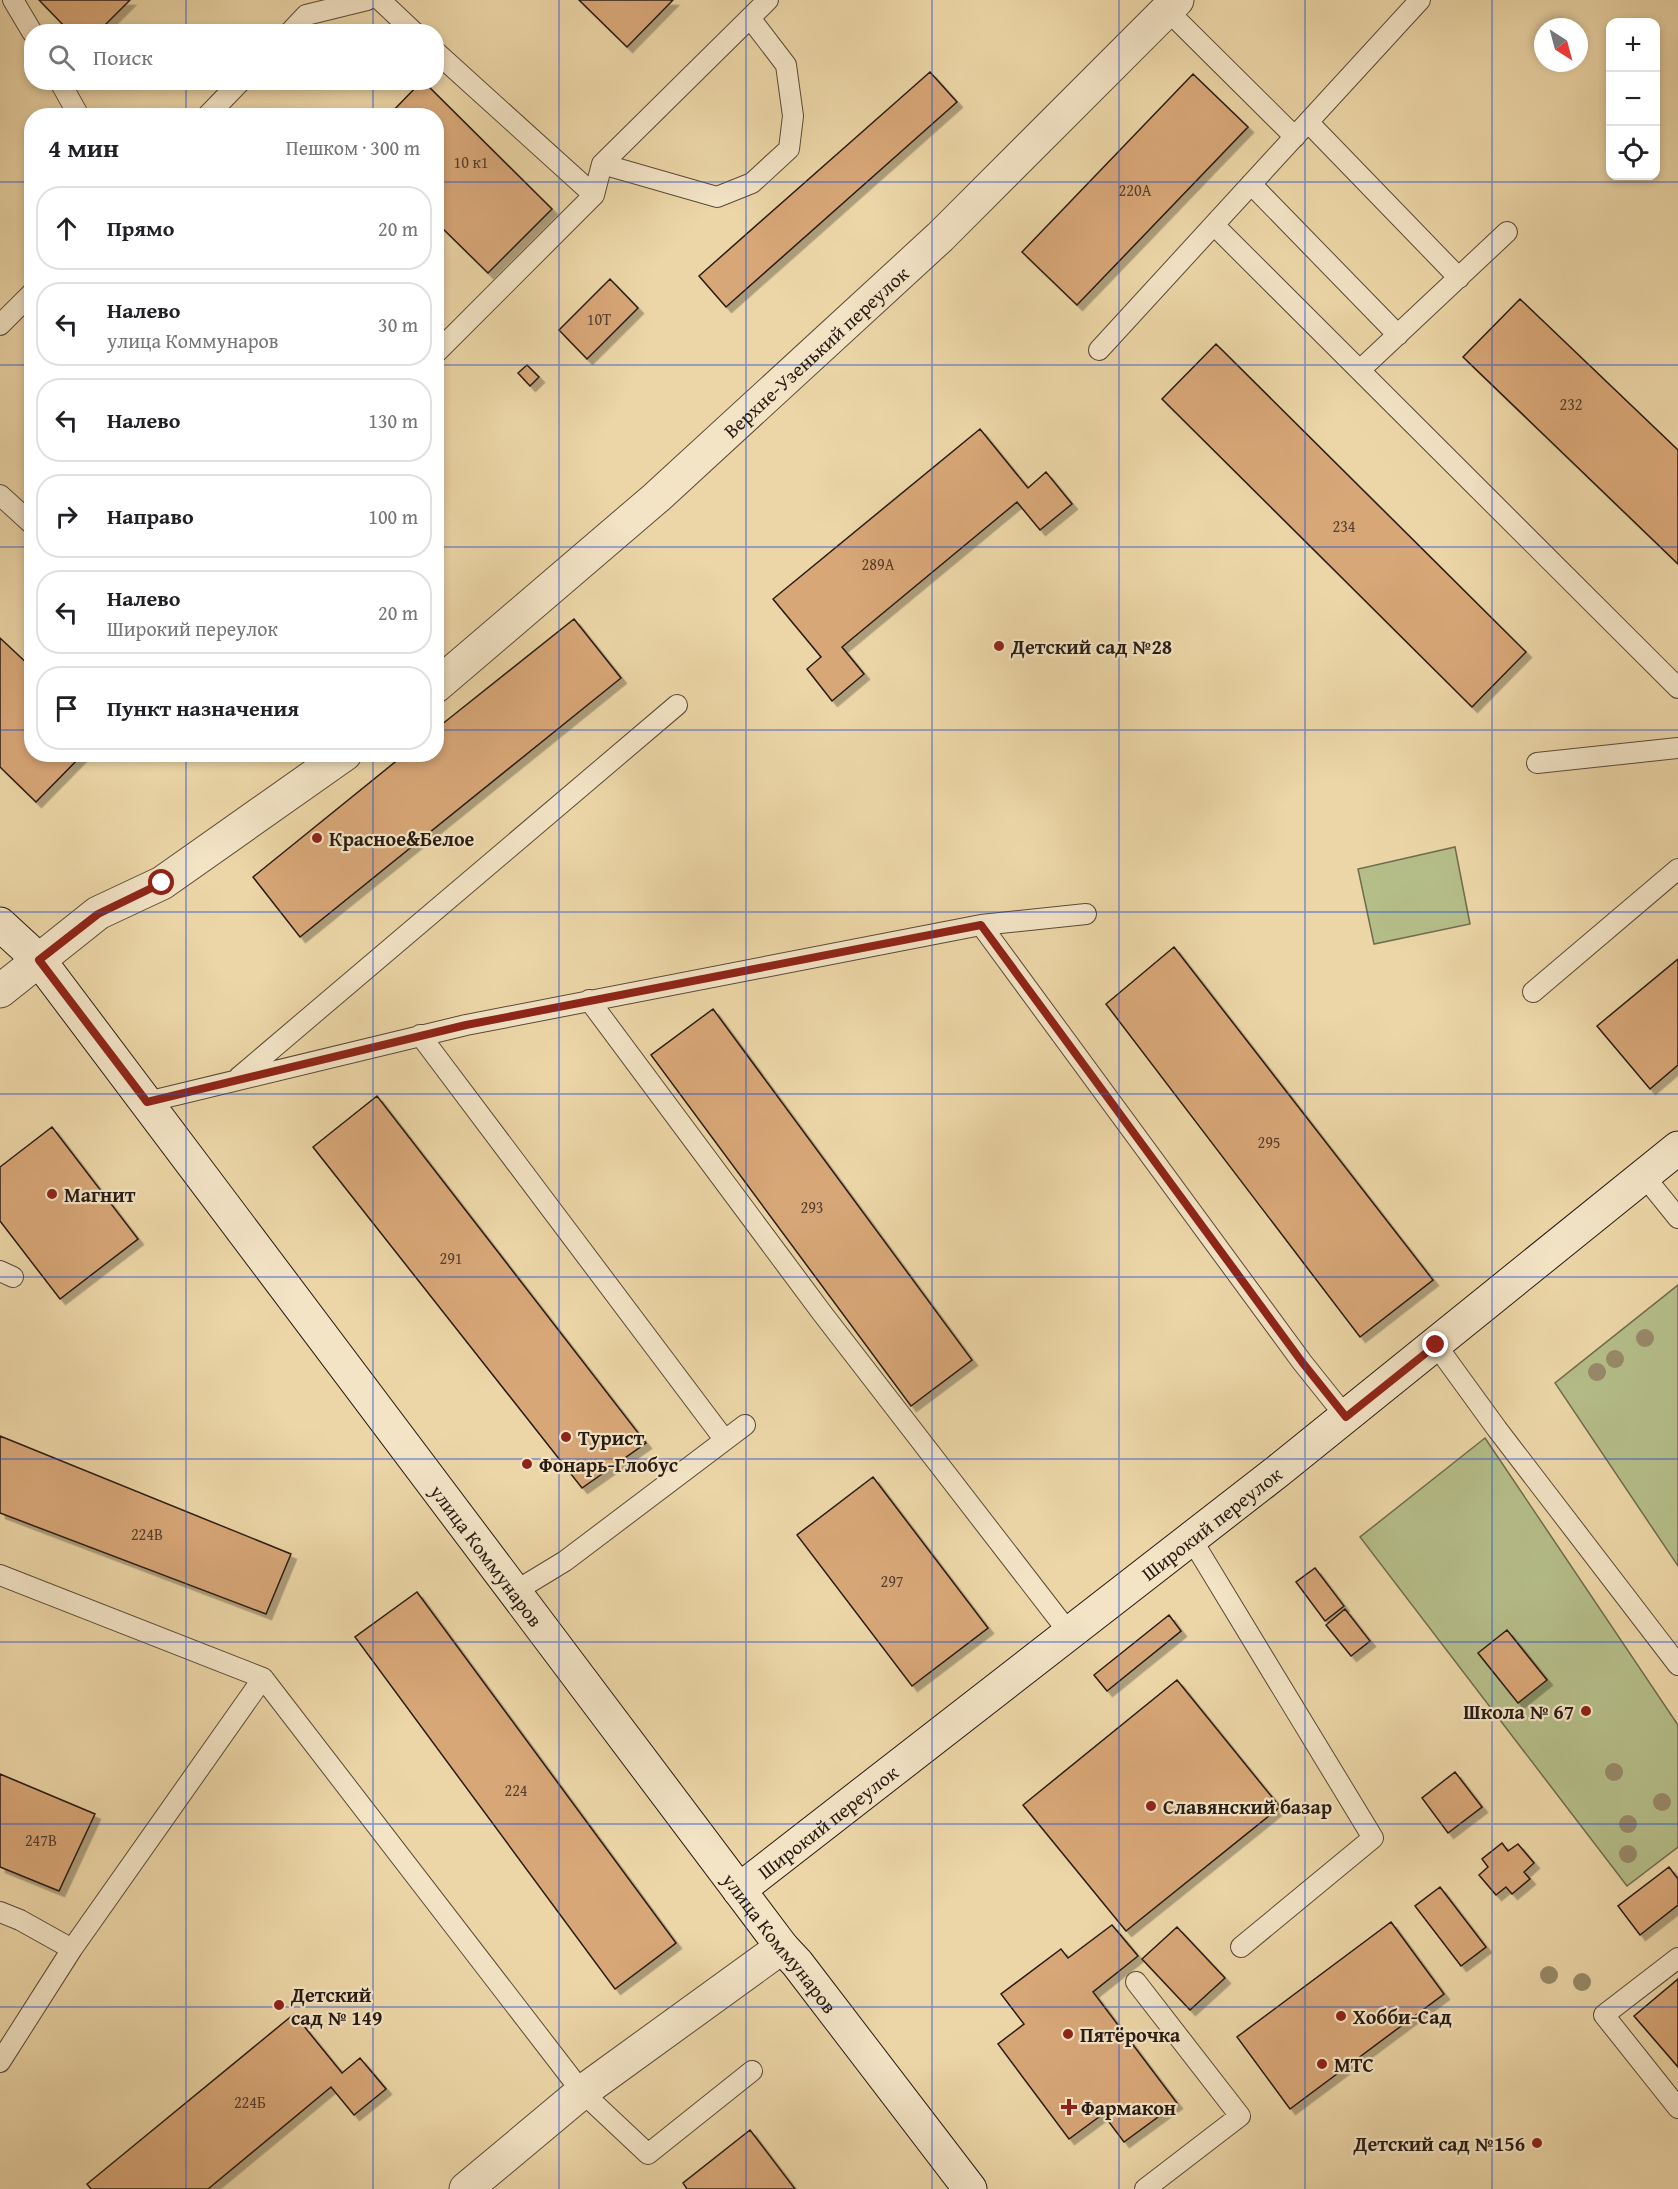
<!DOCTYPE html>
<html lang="ru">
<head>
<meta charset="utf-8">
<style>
	:root { --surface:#fff; --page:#f6f6f6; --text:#202124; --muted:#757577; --line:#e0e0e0 }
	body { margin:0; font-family:"Gentium Book Plus",serif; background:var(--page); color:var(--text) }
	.controls { position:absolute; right:18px; top:18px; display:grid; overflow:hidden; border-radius:12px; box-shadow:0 3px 9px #0003 }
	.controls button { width:54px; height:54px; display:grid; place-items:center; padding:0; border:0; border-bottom:2px solid var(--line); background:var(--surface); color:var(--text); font:30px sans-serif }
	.compass { position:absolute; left:1534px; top:18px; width:54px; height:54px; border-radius:50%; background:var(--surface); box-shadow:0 3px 9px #0003; rotate:144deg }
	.stop { position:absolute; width:18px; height:18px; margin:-14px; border:4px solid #8f2418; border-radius:50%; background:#fff }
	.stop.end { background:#8f2418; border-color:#fff; box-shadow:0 2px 6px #0008 }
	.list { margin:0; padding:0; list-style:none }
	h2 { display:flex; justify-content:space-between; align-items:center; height:78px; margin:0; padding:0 24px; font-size:26px }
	h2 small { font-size:20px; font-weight:400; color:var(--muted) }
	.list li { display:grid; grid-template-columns:39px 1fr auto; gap:18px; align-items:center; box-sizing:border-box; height:84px; margin:0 12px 12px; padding:0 12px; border:2px solid var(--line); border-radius:24px }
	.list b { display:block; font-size:22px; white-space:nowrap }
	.list p { margin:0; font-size:20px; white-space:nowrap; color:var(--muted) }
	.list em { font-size:20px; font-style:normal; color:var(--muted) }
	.icon { flex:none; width:33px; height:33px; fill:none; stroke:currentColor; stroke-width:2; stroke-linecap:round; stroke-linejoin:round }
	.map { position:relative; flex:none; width:1678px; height:2189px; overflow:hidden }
	.search { position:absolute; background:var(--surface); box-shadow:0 3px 9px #0003; left:24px; top:24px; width:420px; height:66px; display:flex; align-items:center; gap:15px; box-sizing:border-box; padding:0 21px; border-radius:24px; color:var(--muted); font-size:22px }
	.panel { position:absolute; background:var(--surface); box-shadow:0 3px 9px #0003; left:24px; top:108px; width:420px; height:654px; border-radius:24px }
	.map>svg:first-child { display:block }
	.green { fill:#b5be89; stroke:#6f6c4e; stroke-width:1.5 }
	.building { fill:#d8a778; stroke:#291b12; stroke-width:1.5; filter:url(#shadow) }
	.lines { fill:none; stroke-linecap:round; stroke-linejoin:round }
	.lane-casing { stroke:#5a4a37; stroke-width:22 }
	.street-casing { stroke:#5a4a37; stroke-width:35 }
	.secondary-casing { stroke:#291b12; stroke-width:35 }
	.lane { stroke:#f3e4c6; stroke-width:20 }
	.street { stroke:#f3e4c6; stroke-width:33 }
	.secondary { stroke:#f3e4c6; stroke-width:33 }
	.tree { fill:#988a69 }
	.route { stroke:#8f2418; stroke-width:8 }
	.grid { fill:none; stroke:#1d4ed8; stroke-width:1.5; stroke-opacity:0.55 }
	.poi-dot { fill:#8f2418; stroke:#f3e4c6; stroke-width:2 }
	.labels { text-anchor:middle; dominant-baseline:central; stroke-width:4.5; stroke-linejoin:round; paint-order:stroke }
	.number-label { font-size:16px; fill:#553e2c }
	.street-label { font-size:20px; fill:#291b12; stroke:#f3e4c6 }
	.poi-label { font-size:20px; font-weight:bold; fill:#291b12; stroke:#f3e4c6; text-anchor:start }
</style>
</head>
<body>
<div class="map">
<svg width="1678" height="2189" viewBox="0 0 1678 2189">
	<defs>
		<filter id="shadow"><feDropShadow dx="5.5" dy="5.5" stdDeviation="0" flood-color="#0004"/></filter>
	</defs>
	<rect width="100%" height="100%" fill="#ecd6a7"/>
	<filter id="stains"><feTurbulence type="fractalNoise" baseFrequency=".00333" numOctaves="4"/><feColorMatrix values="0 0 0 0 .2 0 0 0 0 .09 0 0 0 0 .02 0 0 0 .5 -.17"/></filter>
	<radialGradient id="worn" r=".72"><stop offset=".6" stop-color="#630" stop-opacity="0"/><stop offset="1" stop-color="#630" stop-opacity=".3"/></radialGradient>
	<path class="green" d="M1455,847L1470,924L1374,944L1358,869Z
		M1678,1285V1566L1555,1383Z
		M1485,1438L1678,1725V1847L1627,1886L1360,1537Z"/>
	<path class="building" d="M39,0H130L98,32H70Z
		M579,0H673L627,47Z
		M930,72L957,102L726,307L699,276Z
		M1193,74L1248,127L1077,305L1022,252Z
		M421,82H424L552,209L488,273L436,222V116H388Z
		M610,279L638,308L587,359L559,330Z
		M1520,299L1678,450V564L1463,357Z
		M1216,344L1526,652L1472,707L1162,399Z
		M527,365L539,377L530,386L518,373Z
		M980,429L1028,488L1046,472L1072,504L1040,530L1017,502L842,647L864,674L832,701L807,669L821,657L773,599Z
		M574,619L621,678L300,937L253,877L405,754H436V729Z
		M0,638L32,668V754H83L36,802L0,767Z
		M1174,947L1433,1280L1360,1337L1106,1004Z
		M1678,959V1065L1650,1089L1597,1026Z
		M713,1009L972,1360L911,1406L651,1055Z
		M377,1096L646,1443L582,1488L313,1147Z
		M52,1127L138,1239L60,1299L0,1221V1167Z
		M0,1436L291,1554L266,1614L0,1513Z
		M873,1477L988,1628L912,1686L797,1535Z
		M1315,1568L1344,1606L1325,1621L1296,1582Z
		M417,1592L676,1943L615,1989L355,1637Z
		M1345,1609L1370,1641L1351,1656L1326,1625Z
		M1169,1615L1181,1631L1107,1691L1094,1675Z
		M1507,1630L1547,1680L1518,1703L1478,1653Z
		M1177,1680L1280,1807L1126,1931L1023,1805Z
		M1455,1772L1482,1807L1448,1833L1422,1798Z
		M0,1774L95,1814L59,1891L0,1867Z
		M1502,1843L1508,1851L1518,1844L1534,1863L1524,1872L1530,1879L1512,1894L1506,1887L1496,1895L1479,1875L1488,1867L1482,1859Z
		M1669,1867L1678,1879V1905L1640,1935L1618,1906Z
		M1440,1887L1486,1947L1461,1966L1415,1906Z
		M1391,1922L1444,1994L1290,2109L1237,2037Z
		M1112,1925L1138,1956L1093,1992L1177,2103L1124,2142L1103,2114L1069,2139L998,2044L1024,2024L1001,1994L1061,1949L1068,1958Z
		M1177,1927L1225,1978L1190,2010L1142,1959Z
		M1678,1979V2067L1634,2016Z
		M294,2014L342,2073L360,2058L386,2089L354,2115L331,2087L208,2189H91L87,2184Z
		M750,2130L795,2189H687L683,2183Z"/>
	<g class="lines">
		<g class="lane-casing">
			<path id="lane" d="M13,0L32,32
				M380,0L414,32
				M1167,10L1295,137
				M290,32L306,15L367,0
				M436,52L594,195
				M60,82L79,116
				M207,116L240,82
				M1308,122L1459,278
				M602,164L717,197L752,183L789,149L793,116L786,65L750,18
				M1251,184L1398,335
				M1214,225L1678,688
				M0,325L32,293
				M1099,350L1420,0
				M436,353L594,195L602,164L768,0
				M1360,370L1507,232
				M0,495L32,524
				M1537,763L1678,748
				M981,925L1302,1362L1346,1417
				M1533,992L1678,869
				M589,1000L822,1313L1070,1634
				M420,1035L724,1439
				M239,1077L677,705
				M147,1102L466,1025L981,925L1086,914
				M1644,1176L1678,1218
				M0,1271L13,1277
				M1436,1345L1497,1429L1678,1665
				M1192,1540L1373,1838L1241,1947
				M0,1575L263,1678L582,2092L648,2154L752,2071
				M514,1592L565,1561L745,1425
				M0,1912L20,1920L72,1949
				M1678,1958L1604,2015L1678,2108
				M1136,1982L1240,2116L1145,2189
				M0,2062L72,1949L263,1678"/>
		</g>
		<g class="street-casing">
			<g id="street">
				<path id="s1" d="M436,686L657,497L940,237L1177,0"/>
				<path d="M0,991L98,913L162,883L345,754"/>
				<path d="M466,2189L582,2092L782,1947"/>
			</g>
		</g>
		<g class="secondary-casing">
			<g id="secondary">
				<path id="s2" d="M0,924L39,960L782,1947L797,1963L970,2189"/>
				<path id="s3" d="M739,1890L1278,1471L1678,1148"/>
			</g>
		</g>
		<use href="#lane" class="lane"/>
		<use href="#street" class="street"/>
		<use href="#secondary" class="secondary"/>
	</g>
	<g class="tree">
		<circle cx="1645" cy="1338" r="9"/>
		<circle cx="1615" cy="1359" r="9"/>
		<circle cx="1597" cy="1372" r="9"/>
		<circle cx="1614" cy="1772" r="9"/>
		<circle cx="1662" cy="1802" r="9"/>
		<circle cx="1628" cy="1824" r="9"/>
		<circle cx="1628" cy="1854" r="9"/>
		<circle cx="1549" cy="1975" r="9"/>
		<circle cx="1582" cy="1982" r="9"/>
	</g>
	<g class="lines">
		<path class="route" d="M162,883L98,914L39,960L147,1102L466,1025L981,925L1302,1362L1346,1417L1436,1345"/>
	</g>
	<path class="grid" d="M186,0V32M373,0V32M559,0V2189M746,0V2189M932,0V2189M1119,0V2189M1305,0V2189M1492,0V2189M186,82V116M373,82V116M0,182H32M436,182H1678M0,365H32M436,365H1678M0,547H32M436,547H1678M0,730H32M436,730H1678M186,754V2189M373,754V2189M0,912H1678M0,1094H1678M0,1277H1678M0,1459H1678M0,1642H1678M0,1824H1678M0,2007H1678"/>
	<g class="poi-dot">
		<circle cx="999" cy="646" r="6"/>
		<circle cx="317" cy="838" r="6"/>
		<circle cx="52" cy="1194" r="6"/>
		<circle cx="566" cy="1437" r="6"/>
		<circle cx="527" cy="1464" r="6"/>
		<circle cx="1586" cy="1711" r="6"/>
		<circle cx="1151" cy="1806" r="6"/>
		<circle cx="279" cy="2005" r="6"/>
		<circle cx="1341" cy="2016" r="6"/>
		<circle cx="1068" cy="2034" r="6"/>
		<circle cx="1322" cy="2064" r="6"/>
		<path d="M1066 2098h6v6h6v6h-6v6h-6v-6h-6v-6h6z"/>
		<circle cx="1537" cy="2143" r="6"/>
	</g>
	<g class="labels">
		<g class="number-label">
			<text x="471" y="162">10 к1</text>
			<text x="1135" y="190">220А</text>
			<text x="599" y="319">10Т</text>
			<text x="1571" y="404">232</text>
			<text x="1344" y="526">234</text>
			<text x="878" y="564">289А</text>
			<text x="1269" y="1142">295</text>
			<text x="812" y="1207">293</text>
			<text x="451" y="1258">291</text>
			<text x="147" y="1534">224В</text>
			<text x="892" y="1581">297</text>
			<text x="516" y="1790">224</text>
			<text x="41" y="1840">247В</text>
			<text x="250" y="2102">224Б</text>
		</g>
		<g class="street-label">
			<text stroke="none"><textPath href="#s1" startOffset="506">Верхне-Узенький переулок</textPath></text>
			<text stroke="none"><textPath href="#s3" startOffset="598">Широкий переулок</textPath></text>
			<text stroke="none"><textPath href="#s2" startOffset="798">улица Коммунаров</textPath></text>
			<text stroke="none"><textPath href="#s3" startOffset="112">Широкий переулок</textPath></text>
			<text stroke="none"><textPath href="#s2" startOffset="1284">улица Коммунаров</textPath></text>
		</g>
		<g class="poi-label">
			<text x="1011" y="646">Детский сад №28</text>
			<text x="329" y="838">Красное&amp;Белое</text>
			<text x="64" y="1194">Магнит</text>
			<text x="578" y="1437">Турист</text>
			<text x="539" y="1464">Фонарь-Глобус</text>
			<text x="1574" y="1711" text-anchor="end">Школа № 67</text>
			<text x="1163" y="1806">Славянский базар</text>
			<text x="291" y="1994">Детский<tspan x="291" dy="23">сад № 149</tspan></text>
			<text x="1353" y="2016">Хобби-Сад</text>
			<text x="1080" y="2034">Пятёрочка</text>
			<text x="1334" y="2064">МТС</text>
			<text x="1081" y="2107">Фармакон</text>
			<text x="1525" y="2143" text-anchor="end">Детский сад №156</text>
		</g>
	</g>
	<rect width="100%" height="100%" filter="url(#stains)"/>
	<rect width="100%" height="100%" fill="url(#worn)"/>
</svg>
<div class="controls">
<button>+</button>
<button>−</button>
<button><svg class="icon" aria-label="locate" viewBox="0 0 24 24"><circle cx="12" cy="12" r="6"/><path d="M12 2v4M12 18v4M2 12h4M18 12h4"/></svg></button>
</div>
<svg class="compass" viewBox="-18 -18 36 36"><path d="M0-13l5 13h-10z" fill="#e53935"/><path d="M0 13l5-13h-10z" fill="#757577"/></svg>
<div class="stop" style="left:162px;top:883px"></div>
<div class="stop end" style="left:1436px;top:1345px"></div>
<div class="search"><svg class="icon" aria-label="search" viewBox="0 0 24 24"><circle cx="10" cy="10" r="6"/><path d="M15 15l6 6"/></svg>Поиск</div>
<section class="panel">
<h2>4 мин<small>Пешком · 300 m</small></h2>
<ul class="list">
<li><svg class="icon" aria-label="ahead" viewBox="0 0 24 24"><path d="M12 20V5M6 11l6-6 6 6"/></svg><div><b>Прямо</b></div><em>20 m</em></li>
<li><svg class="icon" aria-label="left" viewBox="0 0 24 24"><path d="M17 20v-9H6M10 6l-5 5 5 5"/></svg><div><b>Налево</b><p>улица Коммунаров</p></div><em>30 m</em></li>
<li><svg class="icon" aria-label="left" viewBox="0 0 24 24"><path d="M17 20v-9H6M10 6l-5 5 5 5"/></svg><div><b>Налево</b></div><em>130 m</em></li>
<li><svg class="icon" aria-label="right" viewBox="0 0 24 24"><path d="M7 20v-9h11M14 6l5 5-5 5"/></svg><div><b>Направо</b></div><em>100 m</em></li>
<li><svg class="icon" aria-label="left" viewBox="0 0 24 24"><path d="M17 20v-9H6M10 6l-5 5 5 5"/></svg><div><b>Налево</b><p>Широкий переулок</p></div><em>20 m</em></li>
<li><svg class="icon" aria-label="arrive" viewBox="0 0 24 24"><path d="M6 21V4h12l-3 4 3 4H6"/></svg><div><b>Пункт назначения</b></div></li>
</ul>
</section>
</div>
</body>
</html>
